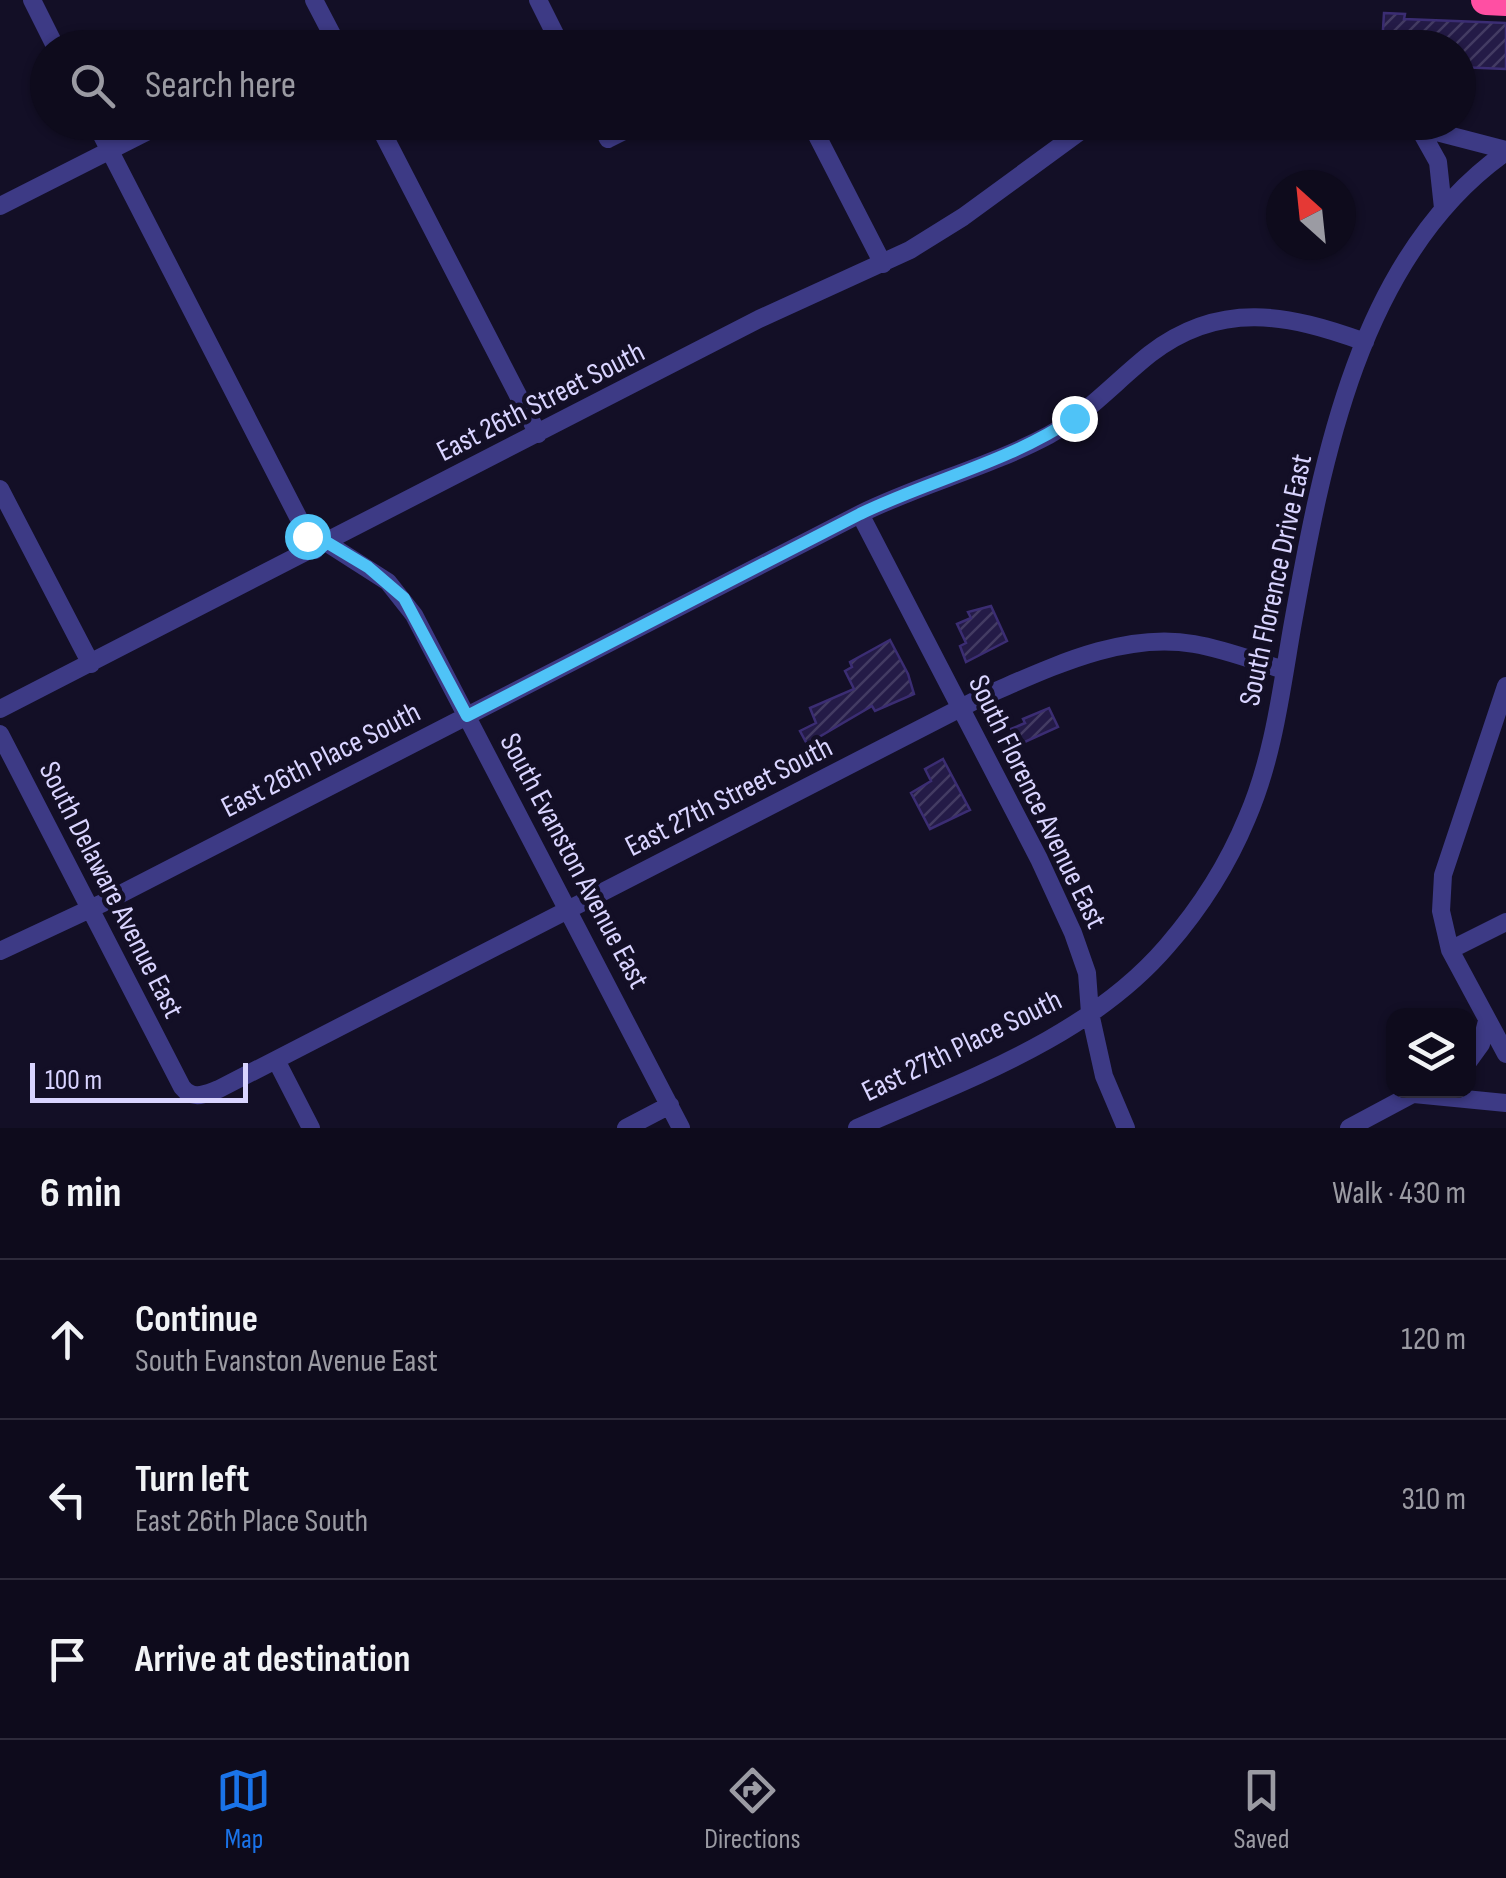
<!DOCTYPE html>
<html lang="en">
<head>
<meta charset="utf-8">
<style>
	:root { --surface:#0e0b1c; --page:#171425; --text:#f1f3f6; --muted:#9b9ba3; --line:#2e2b3b; --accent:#1a73e8 }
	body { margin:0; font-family:"Sofia Sans Condensed",sans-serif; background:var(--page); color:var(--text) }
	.controls { position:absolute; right:30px; bottom:30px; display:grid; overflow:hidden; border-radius:20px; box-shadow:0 2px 8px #0004 }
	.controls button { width:90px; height:90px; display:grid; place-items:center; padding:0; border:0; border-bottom:2px solid var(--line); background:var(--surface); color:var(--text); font:50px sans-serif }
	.compass { position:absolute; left:1266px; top:170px; width:90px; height:90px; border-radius:50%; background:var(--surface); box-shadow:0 2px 8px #0004; rotate:333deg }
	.scale { position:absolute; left:30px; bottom:25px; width:218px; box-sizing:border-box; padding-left:10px; border:5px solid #d9d4ff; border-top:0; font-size:28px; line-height:35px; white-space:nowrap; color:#d9d4ff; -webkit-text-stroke:8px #130f26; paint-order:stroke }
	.stop { position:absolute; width:30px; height:30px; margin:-22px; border:8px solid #4fc3f7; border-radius:50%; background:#fff }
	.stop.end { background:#4fc3f7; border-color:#fff; box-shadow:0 2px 10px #0008 }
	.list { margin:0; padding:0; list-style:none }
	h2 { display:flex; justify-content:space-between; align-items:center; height:130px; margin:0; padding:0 40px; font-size:42px }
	h2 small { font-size:32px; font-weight:400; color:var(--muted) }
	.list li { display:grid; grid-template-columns:65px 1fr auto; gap:30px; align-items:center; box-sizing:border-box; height:160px; padding:0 40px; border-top:2px solid var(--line) }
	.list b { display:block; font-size:38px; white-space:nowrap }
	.list p { margin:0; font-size:32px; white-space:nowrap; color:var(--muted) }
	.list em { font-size:32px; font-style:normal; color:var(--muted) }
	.icon { flex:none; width:55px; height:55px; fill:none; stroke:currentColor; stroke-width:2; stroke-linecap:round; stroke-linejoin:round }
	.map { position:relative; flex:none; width:1506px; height:1128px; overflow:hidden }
	.search { position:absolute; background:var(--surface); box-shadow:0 2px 8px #0004; left:30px; right:30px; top:30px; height:110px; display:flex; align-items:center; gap:25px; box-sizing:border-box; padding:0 35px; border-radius:55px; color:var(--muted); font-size:38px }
	.sheet { height:610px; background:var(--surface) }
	nav { display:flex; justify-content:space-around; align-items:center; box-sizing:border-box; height:140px; border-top:2px solid var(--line); background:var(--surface); font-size:28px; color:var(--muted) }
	nav a { display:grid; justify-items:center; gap:5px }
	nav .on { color:var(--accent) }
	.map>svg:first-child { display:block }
	.building { fill:url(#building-hatch); stroke:#3b2d73; stroke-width:2.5 }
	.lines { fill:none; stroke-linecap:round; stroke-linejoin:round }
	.street { stroke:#3d3a85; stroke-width:18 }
	.highway { stroke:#ff4fa3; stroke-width:30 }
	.route { stroke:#4fc3f7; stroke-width:12 }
	.labels { text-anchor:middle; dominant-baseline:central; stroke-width:9; stroke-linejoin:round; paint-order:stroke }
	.street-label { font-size:30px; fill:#d9d4ff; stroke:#130f26 }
</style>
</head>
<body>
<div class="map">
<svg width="1506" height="1128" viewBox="0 0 1506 1128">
	<defs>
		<pattern id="building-hatch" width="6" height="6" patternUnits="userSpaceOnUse" patternTransform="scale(2.5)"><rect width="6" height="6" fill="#241b47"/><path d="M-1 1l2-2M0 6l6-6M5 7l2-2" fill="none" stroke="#433b63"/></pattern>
	</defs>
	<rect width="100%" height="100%" fill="#130f26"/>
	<path class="building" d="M1384,13L1405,14L1404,19L1506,23V69L1458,67V48L1382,46Z
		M991,606L1007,641L966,662L960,646L966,643L957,624L971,618L968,612Z
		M890,640L908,674L914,694L875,711L872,706L807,744L800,731L816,723L810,708L854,689L845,671L852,667L850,662Z
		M1049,708L1058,727L1018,745L1011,729L1025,723L1023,719Z
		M943,759L970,810L930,829L911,793L931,781L925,769Z"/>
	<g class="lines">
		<path class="street" d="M32,0L56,48
			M314,0L339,48
			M538,0L562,48
			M95,122L315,550
			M377,122L538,434
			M600,122L608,139L642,122
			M810,122L883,264
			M1398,122L1506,150
			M1419,128L1438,162L1443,208
			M0,206L166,122
			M0,489L91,664
			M860,514L1039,859L1073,933L1087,973L1090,1013L1104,1076L1126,1128
			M327,543L388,582L414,615L681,1128
			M1506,686L1443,875L1441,911L1450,950L1506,1054
			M0,709L759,319L910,250L963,217L1093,122
			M0,734L182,1087C193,1101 205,1094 219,1089L984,696C1048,669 1122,631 1194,644C1224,649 1255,661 1284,670
			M1450,950L1506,922
			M0,951L107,901L860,514C921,484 989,467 1049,435C1087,414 1116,381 1150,354C1220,300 1288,314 1365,342
			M276,1060L311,1128
			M1468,1062L1481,1044L1487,1021
			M1414,1094L1506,1103
			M626,1128L670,1105
			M857,1128C965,1080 1088,1038 1167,946C1200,908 1228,864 1247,818C1273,758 1281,692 1292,628C1322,461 1359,255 1506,152
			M1349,1128L1420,1090"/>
		<path class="highway" d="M1486,0L1506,1"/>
	</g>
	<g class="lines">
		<path class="route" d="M307,536L315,550L328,543L368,567L404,598L467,716L860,514C930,480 1009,462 1074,418"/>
	</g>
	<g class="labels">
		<g class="street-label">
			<text transform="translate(541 402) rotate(-27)">East 26th Street South</text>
			<text transform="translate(1276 580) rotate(-78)">South Florence Drive East</text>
			<text transform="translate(321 760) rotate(-27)">East 26th Place South</text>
			<text transform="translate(729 797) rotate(-27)">East 27th Street South</text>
			<text transform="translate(1037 802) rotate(64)">South Florence Avenue East</text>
			<text transform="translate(574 861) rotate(62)">South Evanston Avenue East</text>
			<text transform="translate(111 890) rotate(63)">South Delaware Avenue East</text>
			<text transform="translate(962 1046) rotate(-26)">East 27th Place South</text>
		</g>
	</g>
</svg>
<div class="controls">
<button><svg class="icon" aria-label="layers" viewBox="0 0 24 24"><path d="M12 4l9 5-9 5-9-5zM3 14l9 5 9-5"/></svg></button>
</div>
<svg class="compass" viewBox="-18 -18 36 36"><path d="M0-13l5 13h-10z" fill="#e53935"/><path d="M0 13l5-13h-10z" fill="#9b9ba3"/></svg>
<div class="scale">100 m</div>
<div class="stop" style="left:307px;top:536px"></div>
<div class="stop end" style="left:1074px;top:418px"></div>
<div class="search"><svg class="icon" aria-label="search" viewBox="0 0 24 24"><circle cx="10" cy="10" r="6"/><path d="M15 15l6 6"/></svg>Search here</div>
</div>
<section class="sheet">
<h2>6 min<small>Walk · 430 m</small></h2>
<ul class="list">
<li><svg class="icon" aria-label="ahead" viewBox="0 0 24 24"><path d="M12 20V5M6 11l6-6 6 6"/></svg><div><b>Continue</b><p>South Evanston Avenue East</p></div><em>120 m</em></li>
<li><svg class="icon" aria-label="left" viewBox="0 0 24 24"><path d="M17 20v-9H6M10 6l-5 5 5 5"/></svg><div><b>Turn left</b><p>East 26th Place South</p></div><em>310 m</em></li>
<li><svg class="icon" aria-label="arrive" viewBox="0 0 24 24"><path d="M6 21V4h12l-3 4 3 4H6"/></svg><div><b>Arrive at destination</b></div></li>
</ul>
</section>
<nav>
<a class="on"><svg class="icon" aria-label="map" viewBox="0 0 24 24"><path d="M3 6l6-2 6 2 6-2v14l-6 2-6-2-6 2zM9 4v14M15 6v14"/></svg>Map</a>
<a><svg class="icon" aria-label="directions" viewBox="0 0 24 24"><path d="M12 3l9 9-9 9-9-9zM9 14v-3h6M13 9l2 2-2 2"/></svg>Directions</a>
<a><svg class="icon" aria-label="saved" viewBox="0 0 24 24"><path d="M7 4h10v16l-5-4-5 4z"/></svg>Saved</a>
</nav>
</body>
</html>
